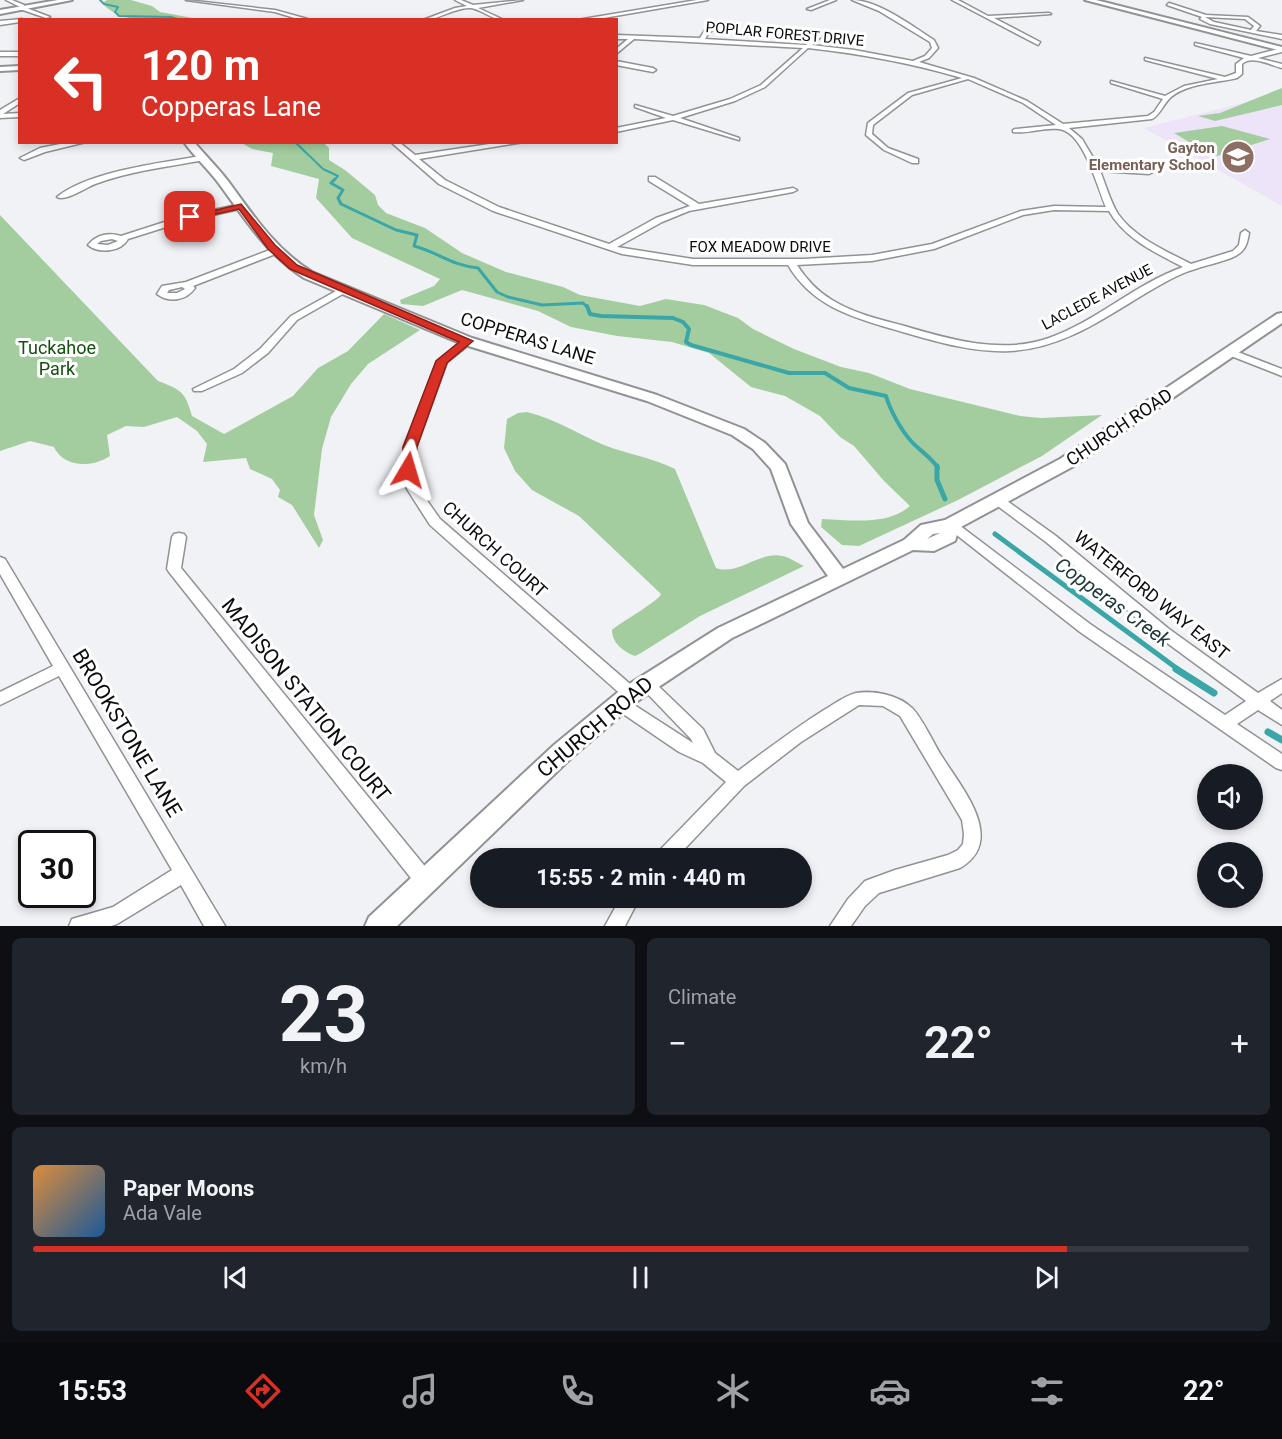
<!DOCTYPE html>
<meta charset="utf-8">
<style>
body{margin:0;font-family:Roboto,sans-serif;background:#20242c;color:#f1f3f6;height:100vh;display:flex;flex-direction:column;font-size:22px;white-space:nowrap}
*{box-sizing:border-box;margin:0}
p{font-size:20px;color:#9ea1a6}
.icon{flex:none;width:33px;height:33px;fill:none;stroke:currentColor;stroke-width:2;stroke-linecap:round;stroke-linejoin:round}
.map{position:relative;height:926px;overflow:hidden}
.details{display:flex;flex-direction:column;gap:12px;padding:12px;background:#0d0f14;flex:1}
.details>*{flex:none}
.guide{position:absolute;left:18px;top:18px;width:600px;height:126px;border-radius:0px;box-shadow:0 3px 9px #0003;background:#d93025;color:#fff;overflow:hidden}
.tools{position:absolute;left:1197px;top:764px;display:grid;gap:12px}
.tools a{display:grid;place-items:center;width:66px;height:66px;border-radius:50%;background:#171b24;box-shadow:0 3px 9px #0003;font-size:30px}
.speed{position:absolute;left:18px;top:830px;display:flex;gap:12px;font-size:30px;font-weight:700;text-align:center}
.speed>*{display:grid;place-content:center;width:78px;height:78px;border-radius:50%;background:#171b24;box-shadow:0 3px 9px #0003;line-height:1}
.speed .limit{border:3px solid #111;border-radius:9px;background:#fff;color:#111}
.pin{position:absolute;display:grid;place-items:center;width:51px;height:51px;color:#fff;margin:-26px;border-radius:12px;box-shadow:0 3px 9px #0006}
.me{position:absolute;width:66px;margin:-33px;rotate:7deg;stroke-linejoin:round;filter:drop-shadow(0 0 4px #0008)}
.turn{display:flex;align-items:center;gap:21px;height:126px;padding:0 24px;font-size:27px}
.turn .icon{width:78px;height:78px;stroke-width:2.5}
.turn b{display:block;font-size:42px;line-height:51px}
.big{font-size:45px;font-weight:700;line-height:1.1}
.details .widget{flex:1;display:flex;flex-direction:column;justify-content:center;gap:9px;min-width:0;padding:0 21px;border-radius:9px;background:#20242c}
.details .dial{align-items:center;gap:0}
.dial b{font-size:78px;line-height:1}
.song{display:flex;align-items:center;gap:18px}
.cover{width:72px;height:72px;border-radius:9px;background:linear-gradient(135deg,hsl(30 70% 55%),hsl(210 70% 35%))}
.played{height:6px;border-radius:3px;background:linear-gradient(90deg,#d93025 85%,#363941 85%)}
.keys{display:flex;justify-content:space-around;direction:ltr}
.heat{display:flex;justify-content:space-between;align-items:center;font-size:33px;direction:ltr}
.details .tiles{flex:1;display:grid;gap:12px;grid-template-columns:1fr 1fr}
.widget:last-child{grid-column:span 2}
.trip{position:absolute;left:470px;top:848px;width:342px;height:60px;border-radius:30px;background:#171b24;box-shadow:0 3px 9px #0003;font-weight:700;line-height:60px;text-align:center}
.tabs{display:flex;height:96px;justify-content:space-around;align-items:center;background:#090b0e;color:#9ea1a6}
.tabs .icon{width:42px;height:42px}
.tabs .active{color:#d93025}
.tabs b{font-size:27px;color:#f1f3f6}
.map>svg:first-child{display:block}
.education{fill:#ede4f9}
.green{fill:#a4cd9f}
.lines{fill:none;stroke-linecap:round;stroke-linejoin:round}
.stream-far4{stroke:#3ba6a8;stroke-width:2}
.stream-far3{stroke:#3ba6a8;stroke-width:3}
.stream-far2{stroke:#3ba6a8;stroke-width:4}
.stream-far1{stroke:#3ba6a8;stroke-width:5}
.stream{stroke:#3ba6a8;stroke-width:7}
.street-casing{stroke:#909295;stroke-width:3}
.secondary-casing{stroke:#909295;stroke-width:4}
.street{fill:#fff;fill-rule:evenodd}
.secondary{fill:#fff;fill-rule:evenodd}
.route{fill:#d93025;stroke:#8d1f18;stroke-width:1.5}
.labels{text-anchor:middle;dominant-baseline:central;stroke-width:6;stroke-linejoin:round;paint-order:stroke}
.far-street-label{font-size:15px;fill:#0b0c0d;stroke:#fff}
.far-education-label{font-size:15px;font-weight:bold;fill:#785e54;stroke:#fff;text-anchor:end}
.street-label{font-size:18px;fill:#0b0c0d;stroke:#fff}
.park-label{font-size:18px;fill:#10520b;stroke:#fff}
.water-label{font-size:20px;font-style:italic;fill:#1f3737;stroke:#fff}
.near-street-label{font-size:21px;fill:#0b0c0d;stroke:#fff}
</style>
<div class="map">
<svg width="1282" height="926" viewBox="0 0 1282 926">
<rect width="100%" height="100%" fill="#f1f2f6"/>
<polygon class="education" points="1282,93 1282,206 1144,128"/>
<g class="green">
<path d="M107 0H131L152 6 160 12 198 19C166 20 123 27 102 3Z"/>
<polygon points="1282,88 1282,105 1215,121 1198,116 1220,113"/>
<polygon points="1222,126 1270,139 1214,157 1174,133"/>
<path d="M242 143H324L329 148V160L345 170 375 195 378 205 386 213 425 228 462 253 506 272 563 287 580 295 640 306 666 299 704 305 738 318 753 329 794 349 841 367 869 373 910 389 1020 416 1041 418 1102 415 1042 456 958 500 859 546 842 545 821 527 822 519C851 520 887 526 910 506L884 481 854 446 840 437 820 416 785 396 751 387 709 353 672 342 617 336 571 327 538 311 462 290 423 306 401 304 400 300 434 286 440 279 352 238 316 198 319 179 271 166 273 153 252 149Z"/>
<path d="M0 215 158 381C181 390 185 391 192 416L224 434 293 396 318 368 348 351 384 314 420 330 368 364 351 384 331 417 322 449 314 515 323 540 319 548 292 505 278 497 280 490 272 479 250 469 246 458 203 462 207 444 197 431 177 417 144 427 126 426 107 435 110 456C92 468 64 468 54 447L30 441 0 451Z"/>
<path d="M527 412C555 419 578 434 604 445 627 454 654 458 675 469L716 568C738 576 759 551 782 556 789 557 797 563 804 566L700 616 641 653 635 656C624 652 612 643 612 630 621 622 659 601 661 594L579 516 532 490 515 471 504 448 507 419 518 413Z"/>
</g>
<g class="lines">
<g class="stream-far4">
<polyline points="100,0 104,4 118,7 115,12 119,16 171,17 181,20"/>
<polyline points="295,142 323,169 338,176 334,180"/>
</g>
<path class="stream-far3" d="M335 179 331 183 343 190 338 198 341 204 396 230 417 235 414 246C440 253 450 265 478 268L497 292 508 297 542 305 583 303 587 307"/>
<path class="stream-far2" d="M587 306 590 314 601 316 673 318 683 322 689 329 686 342 691 345 789 373H825L849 388 886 396C890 410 901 430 911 441 919 450 931 457 938 468"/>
<g class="stream-far1">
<polyline points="937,466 937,480 945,499"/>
<polyline points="995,534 1179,670"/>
</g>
<g class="stream">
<polyline points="1176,669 1214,693"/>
<polyline points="1268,732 1282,740"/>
</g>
<defs>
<g id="street">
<polygon points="6,0 12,0 24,5 24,7 50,17 46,18 20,9 20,7"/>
<polygon points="186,0 275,10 311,20 301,20 275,12"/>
<path d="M455 0H461L473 5 523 0 478 8 504 20C492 20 483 10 471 8 455 7 439 20 423 20L455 8 467 6Z"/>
<polygon points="697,0 708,0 592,20 577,20"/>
<polygon points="830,0 836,0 811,10 807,9"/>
<path d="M852 0C878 0 912 26 934 40L938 48 929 58 919 62 974 78 1027 101 1063 124 1148 116 1154 112 1163 99 1111 83V81L1165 96 1184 86 1218 79 1145 60V58L1225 77 1236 73V64L1244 58 1195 45V43L1251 56 1282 48V52L1258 58 1282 64V68C1270 65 1252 55 1242 64V74L1237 78C1217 83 1188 83 1171 97 1163 104 1161 114 1152 119L1069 128 1082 139 1098 166 1152 170 1153 172 1149 174 1100 171C1106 185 1110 201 1118 214 1135 238 1166 251 1191 264L1233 251 1239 245 1241 233 1245 230 1249 233C1247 246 1244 253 1231 258 1212 265 1192 268 1175 277 1121 304 1074 348 1010 351 969 353 928 339 889 328 848 316 811 304 788 265H693L622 254 493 211 439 184 391 142H399L415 155 503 142H524L419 159 445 180 499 207 609 244 656 218 690 206 649 181V177H655L699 204 793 188 797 190 793 192 689 211 662 222 617 247 693 259H804L872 255 932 244 1021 211 1054 206 1106 207C1097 187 1084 132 1059 129 1044 127 1028 134 1013 132V130L1015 129 1056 125 1023 103 968 79 912 95 873 125 872 134 888 148 918 159V163H912L884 150 866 135 868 123 908 93 962 78C911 63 862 54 808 48L765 87 735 101 680 118 739 138V140L673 120 616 132V128L666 118 635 107V105L673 116 730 99 761 85 803 48 634 39 616 54V49L628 39H616V35L700 38 705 30 714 26 716 29 709 32 705 39 806 45 819 34 822 36 812 45 854 50 913 61 925 56 932 48 930 42 879 11ZM1054 210 1109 211C1125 239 1156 253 1183 267 1135 284 1097 321 1049 338 1001 355 948 339 901 325 878 319 853 313 832 300 817 291 806 279 797 265L872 261 934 249 1023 215Z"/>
<polygon points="952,0 958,0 988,16 1049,13 1051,14 994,18 1040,42 1038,45"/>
<path d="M1169 3 1206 15 1248 17 1260 26 1256 31 1282 35V39L1210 24 1200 19 1202 17 1167 5ZM1205 17 1245 19 1254 26 1251 30 1214 22Z"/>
<polygon points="22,19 20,22 0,25 0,21"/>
<rect x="0" y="52" width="20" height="4"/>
<polygon points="616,61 653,68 656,70 653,72 616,65"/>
<polygon points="20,98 20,103 3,114 20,113 20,117 0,118 0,110"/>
<polygon points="70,142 86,142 45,152 24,160 20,158 40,148"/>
<path d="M201 156H204V160C167 167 130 171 95 184 85 188 65 202 57 197 89 171 161 163 201 156Z"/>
<path d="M241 204H244V208L182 222 128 239C121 252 99 254 88 245 96 235 108 232 121 236L177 218ZM112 239 118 241 108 245 97 244 101 241Z"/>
<path d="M275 248 278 249V253L193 286 195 288C186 301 169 303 157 294L162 286 186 282ZM182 287 185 289 177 293H167L169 290Z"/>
<polygon points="345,286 348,287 348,291 297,320 268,353 242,373 202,391 194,391 193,389 234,369 260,349 291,316"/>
<polygon points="467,338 471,339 471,343 447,362 416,447 414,470 419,489 440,519 637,690 639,694 637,698 631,700 625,698 430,525 407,489 402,470 404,447 437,361"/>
<polygon points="1230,349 1282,369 1282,376 1226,354 1225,352"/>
<polygon points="999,497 1003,498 1056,536 1169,629 1258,693 1282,679 1282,693 1270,701 1282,710 1282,725 1258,710 1237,724 1282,754 1282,770 1276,768 1080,632 944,525 945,522 955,522 1090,624 1225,715 1246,701 1159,637 1046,542 995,504 993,501"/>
<polygon points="179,533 184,534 186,537 181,568 432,875 434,881 432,887 425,890 418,887 169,572 167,569 172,537 174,534"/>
<polygon points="0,557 5,559 225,926 204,926 181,885 117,924 111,926 69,926 72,919 113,907 172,870 59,676 0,705 0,692 53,666 0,574"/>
<path d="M646 677 651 679 703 729 715 753 738 771C766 750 794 729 824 710 834 704 845 696 856 693 874 690 899 695 912 708 922 718 933 742 941 755 960 786 1008 840 960 868L879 893 865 906 851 926H830L848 899 865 881 895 870 948 855 958 850 963 844 964 834 962 820 900 716 883 706 859 705 801 742 744 786 676 858H655L658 852 726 782 703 763 679 752 613 707 611 703 613 699 619 697 625 699 693 743 691 739 641 687 638 683 641 679Z"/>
<polygon points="621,897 640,897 625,926 605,926"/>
</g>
<g id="secondary">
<polygon points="58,0 72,0 0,14 0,10"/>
<polygon points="1085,0 1096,0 1282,47 1282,51"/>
<polygon points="20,66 20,70 0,71 0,67"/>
<path d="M184 142H194C205 155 217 167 228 181 253 215 275 249 312 272L472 338 657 395 744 429 765 443 785 464 808 523 843 569 904 540 921 525 945 520 1060 459 1277 314 1282 313V323L1072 467 959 528 955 541 934 551 913 550 732 638 639 700 570 759 397 926H365L369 917 554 745 623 688 718 628 828 576 791 524 771 469 753 449 732 435 647 401 462 344 304 278C265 253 244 217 217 181 207 168 194 156 184 142ZM940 533 927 539 933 534Z"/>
</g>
</defs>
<use href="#street" class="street-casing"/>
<use href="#secondary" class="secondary-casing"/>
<use href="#street" class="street"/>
<use href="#secondary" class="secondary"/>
</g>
<polygon class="route" points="241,204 275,245 297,265 473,341 447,363 417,447 413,473 404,473 402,470 403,447 436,361 459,342 290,269 268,249 239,209 190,220 186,217"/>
<defs>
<symbol id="school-disc" viewBox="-11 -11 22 22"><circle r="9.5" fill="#8d6e63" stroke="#fff"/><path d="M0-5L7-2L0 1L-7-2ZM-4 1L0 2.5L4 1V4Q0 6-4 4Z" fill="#fff"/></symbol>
</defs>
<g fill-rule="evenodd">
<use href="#school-disc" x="1219" y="138" width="38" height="38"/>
</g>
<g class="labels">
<g class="far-street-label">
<text transform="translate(785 34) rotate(5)">POPLAR FOREST DRIVE</text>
<text x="760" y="247">FOX MEADOW DRIVE</text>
<text transform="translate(1097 297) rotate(-28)">LACLEDE AVENUE</text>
</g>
<g class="far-education-label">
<text x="1215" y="148">Gayton<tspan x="1215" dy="17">Elementary School</tspan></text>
</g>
<g class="street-label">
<text transform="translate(528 338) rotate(17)">COPPERAS LANE</text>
<text transform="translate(1119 427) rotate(-34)">CHURCH ROAD</text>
<text transform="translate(495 549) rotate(42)">CHURCH COURT</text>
<text transform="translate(1152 595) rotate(39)">WATERFORD WAY EAST</text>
</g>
<g class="park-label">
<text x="57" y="347">Tuckahoe<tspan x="57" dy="21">Park</tspan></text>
</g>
<g class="water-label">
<text transform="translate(1113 602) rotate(36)">Copperas Creek</text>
</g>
<g class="near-street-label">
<text transform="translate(306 700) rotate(51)">MADISON STATION COURT</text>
<text transform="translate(595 727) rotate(-40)">CHURCH ROAD</text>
<text transform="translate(127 733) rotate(59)">BROOKSTONE LANE</text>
</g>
</g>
</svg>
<div class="tools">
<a><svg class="icon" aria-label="sound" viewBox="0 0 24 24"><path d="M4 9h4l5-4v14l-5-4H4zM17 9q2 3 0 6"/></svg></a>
<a><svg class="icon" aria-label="search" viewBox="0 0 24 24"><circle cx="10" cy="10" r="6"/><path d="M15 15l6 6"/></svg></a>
</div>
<div class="speed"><div class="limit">30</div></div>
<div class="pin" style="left:190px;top:217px;background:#d93025"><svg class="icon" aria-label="arrive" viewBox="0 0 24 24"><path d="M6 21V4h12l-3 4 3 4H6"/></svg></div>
<svg class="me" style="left:408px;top:470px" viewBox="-20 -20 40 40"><path d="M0-17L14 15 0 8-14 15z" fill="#d93025" stroke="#fff" stroke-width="4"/></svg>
<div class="trip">15:55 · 2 min · 440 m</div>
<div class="guide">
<div class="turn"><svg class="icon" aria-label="left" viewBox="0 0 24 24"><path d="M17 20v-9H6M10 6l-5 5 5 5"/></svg><div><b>120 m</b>Copperas Lane</div></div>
</div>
</div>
<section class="details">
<div class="tiles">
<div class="widget dial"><b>23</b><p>km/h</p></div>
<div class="widget"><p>Climate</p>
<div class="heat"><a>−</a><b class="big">22°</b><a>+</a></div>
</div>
<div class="widget">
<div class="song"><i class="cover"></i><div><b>Paper Moons</b><p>Ada Vale</p></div></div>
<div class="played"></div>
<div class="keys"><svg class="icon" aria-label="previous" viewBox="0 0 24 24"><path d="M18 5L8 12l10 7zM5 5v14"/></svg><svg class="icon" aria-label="pause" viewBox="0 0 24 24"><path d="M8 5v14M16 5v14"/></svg><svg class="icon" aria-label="next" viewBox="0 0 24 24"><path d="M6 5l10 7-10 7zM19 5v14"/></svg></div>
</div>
</div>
</section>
<nav class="tabs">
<b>15:53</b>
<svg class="icon active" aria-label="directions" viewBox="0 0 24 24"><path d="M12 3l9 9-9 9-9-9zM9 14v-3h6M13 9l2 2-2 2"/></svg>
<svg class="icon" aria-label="music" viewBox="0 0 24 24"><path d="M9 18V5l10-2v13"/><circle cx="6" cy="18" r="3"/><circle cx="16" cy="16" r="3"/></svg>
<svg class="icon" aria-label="phone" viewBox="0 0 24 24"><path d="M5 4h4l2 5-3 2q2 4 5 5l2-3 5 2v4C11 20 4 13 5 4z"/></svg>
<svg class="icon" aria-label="climate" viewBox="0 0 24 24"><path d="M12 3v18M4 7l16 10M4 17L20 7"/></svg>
<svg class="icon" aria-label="car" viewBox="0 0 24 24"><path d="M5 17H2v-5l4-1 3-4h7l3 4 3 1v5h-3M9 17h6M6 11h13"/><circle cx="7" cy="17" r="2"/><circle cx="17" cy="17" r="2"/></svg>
<svg class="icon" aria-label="filters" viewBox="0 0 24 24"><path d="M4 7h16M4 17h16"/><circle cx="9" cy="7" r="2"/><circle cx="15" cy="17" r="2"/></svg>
<b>22°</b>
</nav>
